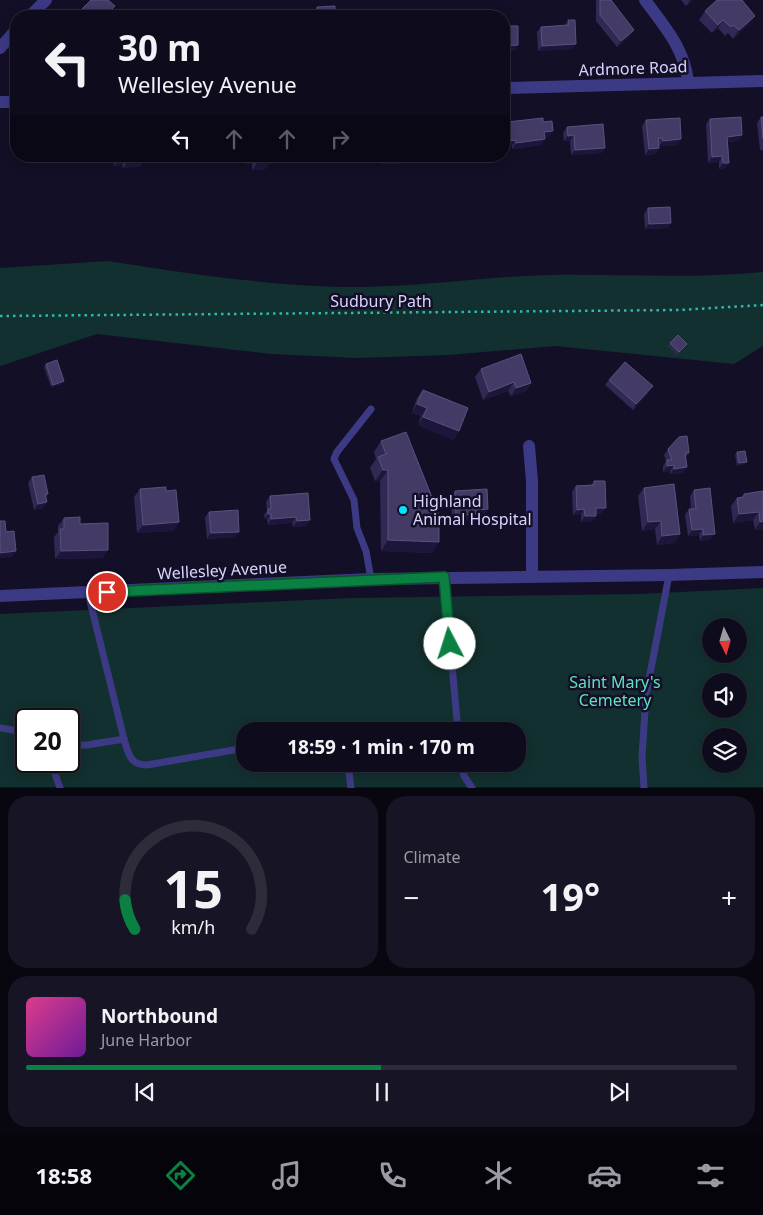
<!DOCTYPE html>
<meta charset="utf-8">
<style>
body{margin:0;font-family:"Noto Sans",sans-serif;background:#171425;color:#f1f3f6;height:100vh;display:flex;flex-direction:column;font-size:19px;white-space:nowrap}
*{box-sizing:border-box;margin:0}
p{font-size:16px;color:#9b9ba3}
.icon{flex:none;width:28px;height:28px;fill:none;stroke:currentColor;stroke-width:2;stroke-linecap:round;stroke-linejoin:round}
.map{position:relative;height:788px;overflow:hidden}
.drawer{display:flex;flex-direction:column;gap:8px;padding:8px;background:#08060f;flex:1}
.drawer>*{flex:none}
.guide{position:absolute;left:10px;top:10px;width:500px;height:152px;border-radius:20px;box-shadow:0 2px 12px #0003,0 0 0 1px #2e2b3b;background:#0e0b1c;color:#f1f3f6;overflow:hidden}
.needle{width:32px;rotate:175deg}
.controls{position:absolute;left:702px;top:618px;display:grid;gap:10px}
.controls a{display:grid;place-items:center;width:45px;height:45px;border-radius:50%;background:#0e0b1c;box-shadow:0 2px 12px #0003,0 0 0 1px #2e2b3b;font-size:25px}
.speed{position:absolute;left:15px;top:708px;display:flex;gap:10px;font-size:25px;font-weight:700;text-align:center}
.speed>*{display:grid;place-content:center;width:65px;height:65px;border-radius:50%;background:#0e0b1c;box-shadow:0 2px 12px #0003,0 0 0 1px #2e2b3b;line-height:1}
.speed .limit{border:2px solid #111;border-radius:8px;background:#fff;color:#111}
.pin{position:absolute;display:grid;place-items:center;width:42px;height:42px;color:#fff;margin:-21px;border:2px solid #fff;border-radius:50%;box-shadow:0 1px 5px #0007}
.me{position:absolute;width:55px;margin:-28px;rotate:355deg;stroke-linejoin:round;filter:drop-shadow(0 0 4px #0008)}
.turn{display:flex;align-items:center;gap:18px;height:105px;padding:0 25px;font-size:22px}
.turn .icon{width:65px;height:65px;stroke-width:2.5}
.turn b{display:block;font-size:35px;line-height:42px}
.lanes{display:flex;align-items:center;height:48px;padding:0 25px;background:#0003;justify-content:center;gap:25px;direction:ltr}
.lanes .off{opacity:.35}
.big{font-size:38px;font-weight:700;line-height:1.1}
.drawer .widget{flex:1;display:flex;flex-direction:column;justify-content:center;gap:8px;min-width:0;padding:0 18px;border-radius:20px;background:#171425}
.drawer .dial{align-items:center;gap:0}
.dial svg{height:130px;overflow:visible;fill:none;stroke:#2e2b3b;stroke-width:7;stroke-linecap:round;text-anchor:middle}
.dial text{fill:#f1f3f6;stroke:none}
.song{display:flex;align-items:center;gap:15px}
.cover{width:60px;height:60px;border-radius:8px;background:linear-gradient(135deg,hsl(330 70% 55%),hsl(280 70% 35%))}
.played{height:5px;border-radius:2px;background:linear-gradient(90deg,#0b8043 50%,#2e2b3b 50%)}
.keys{display:flex;justify-content:space-around;direction:ltr}
.heat{display:flex;justify-content:space-between;align-items:center;font-size:28px;direction:ltr}
.drawer .tiles{flex:1;display:grid;gap:8px;grid-template-columns:1fr 1fr}
.widget:last-child{grid-column:span 2}
.trip{position:absolute;left:236px;top:722px;width:290px;height:50px;border-radius:20px;background:#0e0b1c;box-shadow:0 2px 12px #0003,0 0 0 1px #2e2b3b;font-weight:700;line-height:50px;text-align:center}
.menu{display:flex;height:80px;justify-content:space-around;align-items:center;background:#06040b;color:#9b9ba3}
.menu .icon{width:35px;height:35px}
.menu .active{color:#0b8043}
.menu b{font-size:22px;color:#f1f3f6}
.map>svg:first-child{display:block}
.green{fill:#12302f;fill-rule:evenodd}
.lines{fill:none;stroke-linecap:round;stroke-linejoin:round}
.path{stroke:#2fb8b0;stroke-width:2.5;stroke-dasharray:2.5 4;stroke-linecap:butt}
.service{stroke:#3d3a85;stroke-width:7}
.minor{stroke:#3d3a85;stroke-width:12}
.tertiary{stroke:#3d3a85;stroke-width:12}
.wall{fill:#312854}
.shaded-wall{fill:#1d163a}
.building{fill:#433a66;stroke:#5a527e}
.route-casing{stroke:#07532c;stroke-width:12}
.route{stroke:#0b8043;stroke-width:9}
.poi-dot{fill:#00e5ff;stroke:#130f26;stroke-width:2}
.labels{text-anchor:middle;dominant-baseline:central;stroke-width:5;stroke-linejoin:round;paint-order:stroke}
.street-label{font-size:16px;fill:#d9d4ff;stroke:#130f26}
.poi-label{font-size:16px;fill:#d9d4ff;stroke:#130f26;text-anchor:start}
.park-label{font-size:16px;fill:#5fe0c0;stroke:#130f26}
</style>
<div class="map">
<svg width="763" height="788" viewBox="0 0 763 788">
<rect width="100%" height="100%" fill="#130f26"/>
<g class="green">
<path d="M108 261C191 274 275 287 359 287 424 287 487 276 552 275 622 274 693 279 763 272V346L734 364 555 346 448 355 357 358 272 354 97 334 0 366V268Z"/>
<path d="M763 588V787H0V614L351 598 639 594ZM711 626H739V654H711ZM711 681H739V709H711ZM26 719H69V761H26ZM245 731H518V764H245ZM711 736H739V764H711Z"/>
</g>
<g class="lines">
<polyline class="path" points="0,316 679,310 763,305"/>
<g class="service">
<polyline points="371,409 337,452 334,459 354,500 357,528 366,551 371,579"/>
<polyline points="444,577 458,731"/>
<path d="M88 593 124 739C128 753 130 765 147 765L245 748"/>
<polyline points="0,728 26,732"/>
<polyline points="69,745 87,745 124,739"/>
<polyline points="57,761 55,774 60,788"/>
<polyline points="348,764 351,788"/>
<polyline points="461,764 464,776 472,788"/>
<polyline points="644,788 642,757 646,695 669,575"/>
</g>
<g class="minor">
<path d="M645 0C664 26 685 49 688 82"/>
<polyline points="30,16 46,0"/>
<polyline points="0,48 16,30"/>
<polyline points="504,88 763,81"/>
<polyline points="0,102 16,102"/>
<polyline points="529,446 532,481 532,575"/>
</g>
<polyline class="tertiary" points="0,596 371,579 669,575 763,572"/>
</g>
<g class="wall">
<polygon points="596,0 611,0 630,36 617,47 596,21"/>
<polygon points="681,0 693,0 686,6"/>
<polygon points="115,6 112,9 110,16 77,16 81,10"/>
<polygon points="317,7 335,16 311,16"/>
<polygon points="705,11 749,24 733,39 728,33 725,36 718,28 712,33 699,20"/>
<polygon points="568,20 572,49 538,51 537,32 541,27 565,25"/>
<polygon points="761,117 763,117 763,150 760,150 757,123"/>
<polygon points="710,119 742,135 738,141 728,142 729,163 725,168 719,169 719,162 708,163 706,124"/>
<polygon points="646,120 681,139 677,145 659,146 659,148 655,154 645,155 642,126"/>
<polygon points="507,122 543,122 549,137 545,137 541,145 512,149 512,145 505,146 504,126"/>
<polygon points="567,127 605,148 601,153 571,155 570,141 564,141 563,133"/>
<polygon points="38,156 67,156 39,161"/>
<polygon points="112,156 154,156 151,161 143,162 141,166 123,168 122,165 114,166"/>
<polygon points="196,156 218,156 214,162 196,163"/>
<polygon points="245,156 280,156 275,163 269,164 265,169 252,170 252,164 245,164"/>
<polygon points="382,156 433,156 428,162 382,164"/>
<polygon points="648,208 671,223 667,228 645,229 644,214"/>
<polygon points="670,343 687,344 677,355 668,346"/>
<polygon points="46,364 64,381 62,384 51,387 44,367"/>
<polygon points="481,369 531,383 526,391 511,396 508,391 483,400 475,377"/>
<polygon points="609,380 649,392 633,410 605,385"/>
<polygon points="423,390 459,431 453,440 418,425 421,416 412,413 417,398"/>
<polygon points="381,441 432,553 381,551 380,481 375,481 370,468 376,459 374,452"/>
<polygon points="668,449 689,453 686,457 687,467 683,473 670,474 670,471 663,472 663,466 666,461 664,455"/>
<polygon points="737,452 745,464 737,466 735,455"/>
<polygon points="32,477 48,494 46,497 43,508 34,510 28,483"/>
<polygon points="594,481 602,513 596,514 596,516 593,521 581,522 581,515 573,515 572,492 576,486 591,485"/>
<polygon points="644,488 680,534 674,543 657,545 655,529 642,531 638,496"/>
<polygon points="140,489 166,491 179,522 173,531 137,533 134,497"/>
<polygon points="694,490 711,539 700,541 699,535 688,536 685,515 689,509 691,509 690,496"/>
<polygon points="455,491 488,509 484,515 475,515 472,520 452,521 451,497"/>
<polygon points="763,491 763,529 755,530 753,520 733,523 731,506 737,498 741,497 744,494"/>
<polygon points="270,496 306,526 293,527 292,523 268,525 267,519 265,519 264,515 267,511 266,502"/>
<polygon points="209,512 235,537 207,539 205,517"/>
<polygon points="64,518 80,524 108,550 102,558 55,559 54,537 58,532 58,526"/>
</g>
<g class="shaded-wall">
<polygon points="690,0 693,0 686,6"/>
<polygon points="755,16 749,24 733,39 739,30"/>
<polygon points="723,20 718,28 712,33 718,25"/>
<polygon points="634,30 630,36 617,47 621,41"/>
<polygon points="576,44 572,49 538,51 542,46"/>
<polygon points="518,45 514,51 504,51 504,46"/>
<polygon points="553,131 549,137 540,138 544,132"/>
<polygon points="574,135 570,141 564,141 568,136"/>
<polygon points="742,135 738,141 723,142 727,137"/>
<polygon points="545,139 541,145 512,149 516,143"/>
<polygon points="681,139 677,145 659,146 663,141"/>
<polygon points="516,140 512,145 505,146 509,141"/>
<polygon points="605,148 601,153 571,155 575,150"/>
<polygon points="659,148 655,154 645,155 649,149"/>
<polygon points="43,156 67,156 39,161"/>
<polygon points="145,156 154,156 151,161 143,162 141,166 123,168 129,160"/>
<polygon points="218,156 214,162 196,163 200,157"/>
<polygon points="251,156 257,156 252,164 245,164"/>
<polygon points="270,156 280,156 275,163 269,164 265,169 252,170 258,162"/>
<polygon points="320,156 364,156 363,157 318,158"/>
<polygon points="387,156 433,156 428,162 382,164"/>
<polygon points="722,156 719,162 708,163 712,157"/>
<polygon points="128,157 122,165 114,166 119,158"/>
<polygon points="723,163 729,163 725,168 719,169"/>
<polygon points="671,223 667,228 645,229 649,224"/>
<polygon points="64,381 62,384 51,387 53,385"/>
<polygon points="514,382 508,391 483,400 489,392"/>
<polygon points="531,383 526,391 511,396 516,388"/>
<polygon points="653,386 649,392 633,410 636,404"/>
<polygon points="417,404 427,408 421,416 412,413"/>
<polygon points="423,417 459,431 453,440 418,425"/>
<polygon points="747,462 745,464 737,466 739,463"/>
<polygon points="674,465 670,471 663,472 667,466"/>
<polygon points="687,467 683,473 670,474 674,469"/>
<polygon points="383,470 388,470 380,481 375,481"/>
<polygon points="47,502 43,508 34,510 38,504"/>
<polygon points="596,508 606,508 602,513 592,514"/>
<polygon points="488,509 484,515 475,515 472,520 452,521 456,516 476,510"/>
<polygon points="584,509 581,515 573,515 577,510"/>
<polygon points="759,512 753,520 733,523 739,514"/>
<polygon points="268,514 271,514 267,519 265,519"/>
<polygon points="585,516 596,516 593,521 581,522"/>
<polygon points="296,517 292,523 268,525 271,519"/>
<polygon points="310,520 306,526 293,527 297,521"/>
<polygon points="661,521 655,529 642,531 648,522"/>
<polygon points="763,521 763,529 755,530 760,522"/>
<polygon points="179,522 173,531 137,533 143,525"/>
<polygon points="703,529 699,535 688,536 692,530"/>
<polygon points="239,532 235,537 207,539 211,533"/>
<polygon points="680,534 674,543 657,545 662,536"/>
<polygon points="715,534 711,539 700,541 703,535"/>
<polygon points="388,540 439,542 432,553 381,551"/>
<polygon points="108,550 102,558 55,559 61,551"/>
<polygon points="16,551 12,557 0,558 0,553"/>
</g>
<g class="building">
<polygon points="91,0 108,0 115,6 112,9 114,11 107,16 79,16 83,12 81,10"/>
<polygon points="600,0 611,0 634,30 621,41 600,15"/>
<polygon points="717,0 742,0 755,16 739,30 733,25 731,27 723,20 718,25 705,11"/>
<polygon points="335,6 335,16 317,16 317,7"/>
<polygon points="232,10 232,16 197,16 197,14"/>
<polygon points="568,20 575,20 576,44 542,46 541,27 569,25"/>
<polygon points="504,26 518,26 518,45 504,46"/>
<polygon points="741,117 742,135 727,137 729,163 723,163 722,156 712,157 710,119"/>
<polygon points="761,117 763,117 763,138"/>
<polygon points="543,118 543,122 552,121 553,131 544,132 545,139 516,143 516,140 509,141 507,122"/>
<polygon points="680,118 681,139 663,141 662,138 658,138 659,148 649,149 646,120"/>
<polygon points="603,124 605,148 575,150 574,135 568,136 567,127"/>
<polygon points="119,156 146,156 146,157 129,160 128,157 119,158"/>
<polygon points="258,156 270,156 271,161 258,162"/>
<polygon points="670,207 671,223 649,224 648,208"/>
<polygon points="678,335 687,344 679,352 670,343"/>
<polygon points="521,354 531,383 516,388 514,382 489,392 481,369"/>
<polygon points="57,360 64,381 53,385 46,364"/>
<polygon points="625,362 653,386 636,404 609,380"/>
<polygon points="423,390 468,408 459,431 423,417 427,408 417,404"/>
<polygon points="406,432 439,515 439,542 388,540 388,470 383,470 378,457 386,454 381,441"/>
<polygon points="687,436 689,453 685,453 687,467 674,469 674,465 667,466 667,460 672,460 668,449 679,437"/>
<polygon points="745,451 747,462 739,463 737,452"/>
<polygon points="44,475 48,494 45,494 47,502 38,504 32,477"/>
<polygon points="594,481 605,481 606,508 596,508 596,516 585,516 584,509 577,510 576,486 594,485"/>
<polygon points="674,484 680,534 662,536 661,521 648,522 644,488"/>
<polygon points="166,487 166,491 176,490 179,522 143,525 140,489"/>
<polygon points="710,488 715,534 703,535 703,529 692,530 689,509 696,509 694,490"/>
<polygon points="487,489 488,509 476,510 476,514 456,516 455,491"/>
<polygon points="763,491 763,521 760,522 759,512 739,514 737,498 744,497 744,494"/>
<polygon points="308,493 310,520 297,521 296,517 271,519 271,514 268,514 268,509 271,509 270,496"/>
<polygon points="238,510 239,532 211,533 209,512"/>
<polygon points="80,517 80,524 108,523 108,550 61,551 60,529 64,529 64,518"/>
<polygon points="0,521 5,521 6,532 14,531 16,551 0,553"/>
</g>
<g class="lines">
<defs>
<polyline id="route" points="107,592 444,577 450,644"/>
</defs>
<use href="#route" class="route-casing"/>
<use href="#route" class="route"/>
</g>
<circle class="poi-dot" cx="403" cy="510" r="5"/>
<g class="labels">
<g class="street-label">
<text transform="translate(633 68) rotate(-2)">Ardmore Road</text>
<text x="381" y="301">Sudbury Path</text>
<text transform="translate(222 570) rotate(-3)">Wellesley Avenue</text>
</g>
<g class="poi-label">
<text x="413" y="501">Highland<tspan x="413" dy="18">Animal Hospital</tspan></text>
</g>
<g class="park-label">
<text x="615" y="682">Saint Mary's<tspan x="615" dy="18">Cemetery</tspan></text>
</g>
</g>
</svg>
<div class="controls">
<a><svg class="needle" viewBox="-14 -14 28 28"><path d="M0-13l5 13h-10z" fill="#e53935"/><path d="M0 13l5-13h-10z" fill="#9b9ba3"/></svg></a>
<a><svg class="icon" aria-label="sound" viewBox="0 0 24 24"><path d="M4 9h4l5-4v14l-5-4H4zM17 9q2 3 0 6"/></svg></a>
<a><svg class="icon" aria-label="layers" viewBox="0 0 24 24"><path d="M12 4l9 5-9 5-9-5zM3 14l9 5 9-5"/></svg></a>
</div>
<div class="speed"><div class="limit">20</div></div>
<div class="pin" style="left:107px;top:592px;background:#d93025"><svg class="icon" aria-label="arrive" viewBox="0 0 24 24"><path d="M6 21V4h12l-3 4 3 4H6"/></svg></div>
<svg class="me" style="left:450px;top:644px" viewBox="-20 -20 40 40"><circle r="19" fill="#fff"/><path d="M0-13L10 11 0 6-10 11z" fill="#0b8043"/></svg>
<div class="trip">18:59 · 1 min · 170 m</div>
<div class="guide">
<div class="turn"><svg class="icon" aria-label="left" viewBox="0 0 24 24"><path d="M17 20v-9H6M10 6l-5 5 5 5"/></svg><div><b>30 m</b>Wellesley Avenue</div></div>
<div class="lanes"><svg class="icon" aria-label="left" viewBox="0 0 24 24"><path d="M17 20v-9H6M10 6l-5 5 5 5"/></svg><svg class="icon off" aria-label="ahead" viewBox="0 0 24 24"><path d="M12 20V5M6 11l6-6 6 6"/></svg><svg class="icon off" aria-label="ahead" viewBox="0 0 24 24"><path d="M12 20V5M6 11l6-6 6 6"/></svg><svg class="icon off" aria-label="right" viewBox="0 0 24 24"><path d="M7 20v-9h11M14 6l5 5-5 5"/></svg></div>
</div>
</div>
<section class="drawer">
<div class="tiles">
<div class="widget dial"><svg viewBox="0 0 100 80">
<path d="M14 69A42 42 0 1 1 86 69"/>
<path d="M14 69A42 42 0 0 1 8 51" stroke="#0b8043"/>
<text x="50" y="56" font-size="32" font-weight="700">15</text>
<text x="50" y="72" font-size="11">km/h</text>
</svg></div>
<div class="widget"><p>Climate</p>
<div class="heat"><a>−</a><b class="big">19°</b><a>+</a></div>
</div>
<div class="widget">
<div class="song"><i class="cover"></i><div><b>Northbound</b><p>June Harbor</p></div></div>
<div class="played"></div>
<div class="keys"><svg class="icon" aria-label="previous" viewBox="0 0 24 24"><path d="M18 5L8 12l10 7zM5 5v14"/></svg><svg class="icon" aria-label="pause" viewBox="0 0 24 24"><path d="M8 5v14M16 5v14"/></svg><svg class="icon" aria-label="next" viewBox="0 0 24 24"><path d="M6 5l10 7-10 7zM19 5v14"/></svg></div>
</div>
</div>
</section>
<nav class="menu">
<b>18:58</b>
<svg class="icon active" aria-label="directions" viewBox="0 0 24 24"><path d="M12 3l9 9-9 9-9-9zM9 14v-3h6M13 9l2 2-2 2"/></svg>
<svg class="icon" aria-label="music" viewBox="0 0 24 24"><path d="M9 18V5l10-2v13"/><circle cx="6" cy="18" r="3"/><circle cx="16" cy="16" r="3"/></svg>
<svg class="icon" aria-label="phone" viewBox="0 0 24 24"><path d="M5 4h4l2 5-3 2q2 4 5 5l2-3 5 2v4C11 20 4 13 5 4z"/></svg>
<svg class="icon" aria-label="climate" viewBox="0 0 24 24"><path d="M12 3v18M4 7l16 10M4 17L20 7"/></svg>
<svg class="icon" aria-label="car" viewBox="0 0 24 24"><path d="M5 17H2v-5l4-1 3-4h7l3 4 3 1v5h-3M9 17h6M6 11h13"/><circle cx="7" cy="17" r="2"/><circle cx="17" cy="17" r="2"/></svg>
<svg class="icon" aria-label="filters" viewBox="0 0 24 24"><path d="M4 7h16M4 17h16"/><circle cx="9" cy="7" r="2"/><circle cx="15" cy="17" r="2"/></svg>
</nav>
